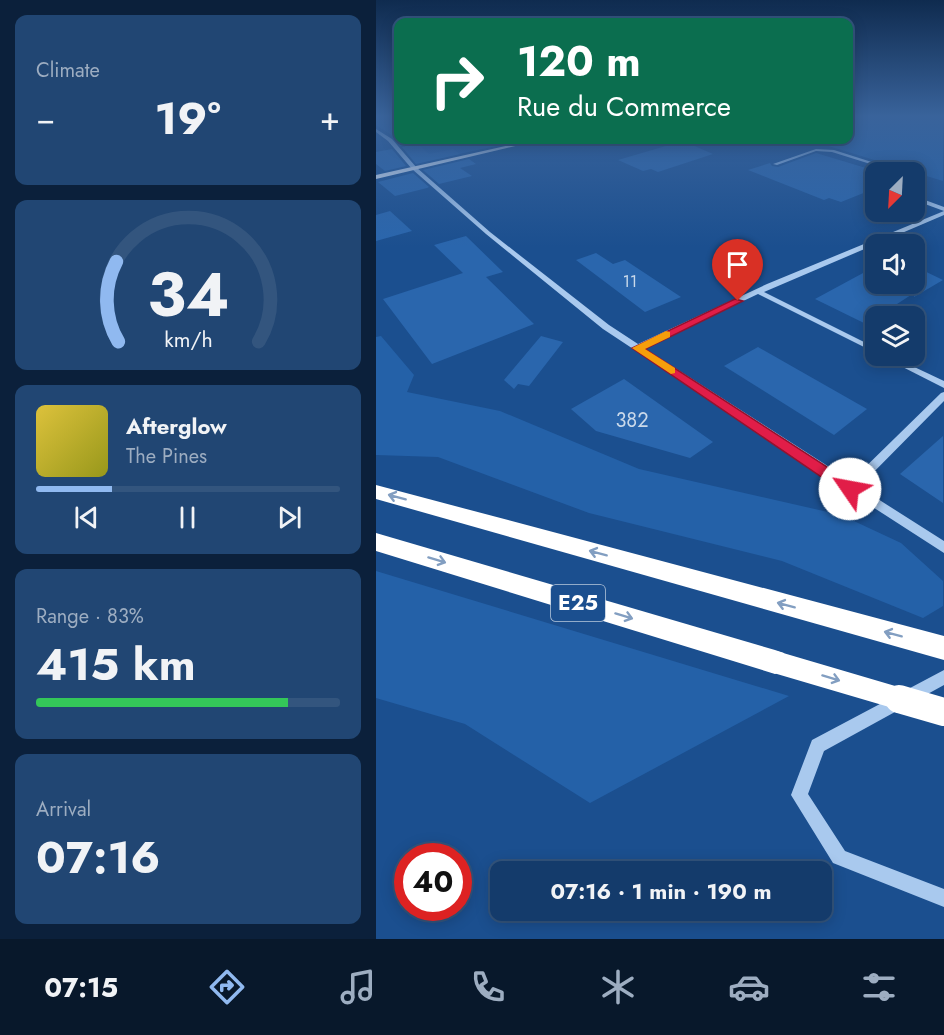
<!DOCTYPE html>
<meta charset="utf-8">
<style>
body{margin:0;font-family:Jost,sans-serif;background:#214673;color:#f1f3f6;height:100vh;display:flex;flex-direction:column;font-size:22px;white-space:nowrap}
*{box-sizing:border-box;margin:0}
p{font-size:20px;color:#9dadc1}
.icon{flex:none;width:33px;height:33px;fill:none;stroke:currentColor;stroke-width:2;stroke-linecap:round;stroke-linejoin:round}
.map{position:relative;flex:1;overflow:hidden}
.side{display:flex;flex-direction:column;gap:15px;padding:15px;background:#0b203b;width:376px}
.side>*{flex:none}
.top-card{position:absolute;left:18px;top:18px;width:459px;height:126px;border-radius:12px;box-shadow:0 3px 15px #0003,0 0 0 2px #33557e;background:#0b6e4f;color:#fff;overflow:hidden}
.needle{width:39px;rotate:204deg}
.buttons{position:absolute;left:489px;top:162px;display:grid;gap:12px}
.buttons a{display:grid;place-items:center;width:60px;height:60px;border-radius:12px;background:#143b6b;box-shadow:0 3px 15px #0003,0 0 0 2px #33557e;font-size:30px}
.speed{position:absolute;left:18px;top:843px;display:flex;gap:12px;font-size:30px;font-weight:700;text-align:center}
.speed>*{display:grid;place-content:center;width:78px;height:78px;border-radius:50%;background:#143b6b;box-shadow:0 3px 15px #0003,0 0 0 2px #33557e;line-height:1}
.speed .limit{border:9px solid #d22;background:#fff;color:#111}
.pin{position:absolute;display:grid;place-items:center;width:51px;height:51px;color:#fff;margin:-62px -26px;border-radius:50% 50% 50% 0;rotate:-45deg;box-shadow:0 0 6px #0007}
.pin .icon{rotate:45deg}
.me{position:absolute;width:66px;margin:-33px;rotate:303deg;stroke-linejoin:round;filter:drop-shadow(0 0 4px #0008)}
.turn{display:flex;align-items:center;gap:21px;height:126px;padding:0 24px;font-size:27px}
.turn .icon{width:78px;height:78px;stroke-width:2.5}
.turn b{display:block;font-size:42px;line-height:51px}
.big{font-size:45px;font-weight:700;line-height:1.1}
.side .tile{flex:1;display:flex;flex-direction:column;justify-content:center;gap:9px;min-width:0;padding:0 21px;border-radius:12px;background:#214673}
.side .dial{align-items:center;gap:0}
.dial svg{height:156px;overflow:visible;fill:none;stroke:#33557e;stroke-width:7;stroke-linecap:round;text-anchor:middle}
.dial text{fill:#f1f3f6;stroke:none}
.song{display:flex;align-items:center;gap:18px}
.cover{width:72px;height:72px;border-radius:9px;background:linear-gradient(135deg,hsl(50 70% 55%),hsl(60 70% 35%))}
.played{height:6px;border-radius:3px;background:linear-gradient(90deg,#90b9f0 25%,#33557e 25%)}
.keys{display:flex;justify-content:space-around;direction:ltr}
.heat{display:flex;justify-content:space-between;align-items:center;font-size:33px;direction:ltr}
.charge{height:9px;border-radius:4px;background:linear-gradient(90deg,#34c759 83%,#33557e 0)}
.trip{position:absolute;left:114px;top:861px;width:342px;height:60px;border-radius:12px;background:#143b6b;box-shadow:0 3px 15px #0003,0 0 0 2px #33557e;font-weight:700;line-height:60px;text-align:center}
.menu{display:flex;height:96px;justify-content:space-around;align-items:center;background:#08182b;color:#9dadc1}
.menu .icon{width:42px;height:42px}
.menu .selected{color:#90b9f0}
.menu b{font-size:27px;color:#f1f3f6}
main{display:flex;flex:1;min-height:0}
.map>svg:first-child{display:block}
.green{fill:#2461a8}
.building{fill:#2a66ad}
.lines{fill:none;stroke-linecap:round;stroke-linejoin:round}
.minor{fill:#a9c9ee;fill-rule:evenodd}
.major{fill:#f0f6ff;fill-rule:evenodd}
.highway{fill:#fff;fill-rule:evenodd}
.highway-bridge-far1{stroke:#fff;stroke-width:22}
.highway-bridge{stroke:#fff;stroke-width:28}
.oneway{stroke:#829ec1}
.route{fill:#e11d48;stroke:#92132f;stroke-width:1.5}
.slow{fill:#f59e0b}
.labels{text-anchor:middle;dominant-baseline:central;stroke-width:6;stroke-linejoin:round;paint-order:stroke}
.far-number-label{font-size:16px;fill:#cad9ea}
.number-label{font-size:20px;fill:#cad9ea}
.shield{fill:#1b4f8f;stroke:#bbcadd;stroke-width:1.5}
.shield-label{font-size:21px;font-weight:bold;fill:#fff}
</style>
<main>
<section class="side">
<div class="tile"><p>Climate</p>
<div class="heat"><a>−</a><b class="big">19°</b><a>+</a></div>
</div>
<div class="tile dial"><svg viewBox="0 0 100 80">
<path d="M14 69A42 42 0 1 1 86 69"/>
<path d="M14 69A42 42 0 0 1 13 28" stroke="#90b9f0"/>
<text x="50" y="56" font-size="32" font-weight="700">34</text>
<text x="50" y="72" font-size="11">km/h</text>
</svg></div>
<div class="tile">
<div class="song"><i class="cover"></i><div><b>Afterglow</b><p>The Pines</p></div></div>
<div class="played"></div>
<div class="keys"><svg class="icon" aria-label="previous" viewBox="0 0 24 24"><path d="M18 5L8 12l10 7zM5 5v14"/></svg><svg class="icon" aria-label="pause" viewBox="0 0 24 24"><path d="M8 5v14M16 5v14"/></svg><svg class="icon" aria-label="next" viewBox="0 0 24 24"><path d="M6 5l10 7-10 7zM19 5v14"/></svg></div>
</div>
<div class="tile"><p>Range · 83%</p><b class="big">415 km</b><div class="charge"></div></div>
<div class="tile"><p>Arrival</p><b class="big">07:16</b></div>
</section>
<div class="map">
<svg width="568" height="939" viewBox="0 0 568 939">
<rect width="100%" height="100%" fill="#1b4f8f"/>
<g class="green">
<polygon points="22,115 22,140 148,140 46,162 20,138 0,125 0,116"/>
<polygon points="473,115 567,115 567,181 446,144 439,140 472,140"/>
<polygon points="5,336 38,375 31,392 124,411 263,469 465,515 525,543 567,581 567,606 547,618 406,561 213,513 62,457 0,455 0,337"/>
<polygon points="0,571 413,696 214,803 89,724 0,698"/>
</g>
<g class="building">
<polygon points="307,141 337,154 282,172 275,169 267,171 242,160"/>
<polygon points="42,144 53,154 77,149 84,154 40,164 26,147"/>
<polygon points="16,149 30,166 9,171 0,164 0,152"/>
<polygon points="440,153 500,171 500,188 465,202 453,198 448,200 372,170 394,163 396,166 402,167"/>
<polygon points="93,159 100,164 84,168 96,176 63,184 47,170"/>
<polygon points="37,173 53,187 51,188 19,196 2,182"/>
<polygon points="14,211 36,231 0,241 0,215"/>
<polygon points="90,236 127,272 110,277 158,324 56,364 7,299 87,273 58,245"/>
<polygon points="220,253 237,264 249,260 305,297 269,312 200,260"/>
<polygon points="500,266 500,284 538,284 538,266 567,280 538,297 538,293 490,324 439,299"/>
<polygon points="165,336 187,342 153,386 142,384 138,389 128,380"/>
<polygon points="382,347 491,409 458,435 348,366"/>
<polygon points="248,379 337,442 314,458 220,431 195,409"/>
<polygon points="567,436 567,503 524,474"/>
</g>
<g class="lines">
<g class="minor">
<polygon points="0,129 16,139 40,167 114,232 233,325 262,344 391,284 568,211 568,215 388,292 500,348 500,353 382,294 268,348 475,481 565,393 568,392 568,401 483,487 568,541 568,553 475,493 470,492 469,489 227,329 110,234 36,169 12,141 0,132"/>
<polygon points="440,149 458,150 527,172 520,172 456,152 440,151 401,165 397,164"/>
<polygon points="538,196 568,207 568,211 538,200"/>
<polygon points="505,356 515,356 568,381 568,388"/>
<polygon points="568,670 568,685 448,751 432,794 469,851 568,889 568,907 457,863 415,795 436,740"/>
</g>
<polygon class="major" points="156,140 165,140 0,179 0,175"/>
<g class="highway">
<polygon points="0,485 568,636 568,660 0,499"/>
<polygon points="0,533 399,650 408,653 411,662 408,671 399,674 0,551"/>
</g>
<polyline class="highway-bridge-far1" points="399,662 528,700"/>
<polyline class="highway-bridge" points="523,699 568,712"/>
</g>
<defs><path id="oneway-shaft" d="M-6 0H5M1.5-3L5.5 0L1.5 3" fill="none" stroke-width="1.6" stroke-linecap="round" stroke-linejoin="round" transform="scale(1.5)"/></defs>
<g class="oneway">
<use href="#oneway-shaft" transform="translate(21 497) rotate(-165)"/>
<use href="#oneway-shaft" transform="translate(222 553) rotate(-165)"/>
<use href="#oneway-shaft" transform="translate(61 560) rotate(17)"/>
<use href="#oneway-shaft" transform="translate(410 605) rotate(-165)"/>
<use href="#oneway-shaft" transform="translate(248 616) rotate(17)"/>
<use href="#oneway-shaft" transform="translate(517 634) rotate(-165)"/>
<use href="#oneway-shaft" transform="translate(455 678) rotate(17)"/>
</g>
<linearGradient id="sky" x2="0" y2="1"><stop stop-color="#0f2b4f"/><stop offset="0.47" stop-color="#39639b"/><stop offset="1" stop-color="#39639b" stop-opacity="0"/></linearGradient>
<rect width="568" height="247" fill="url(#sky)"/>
<polygon class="route" points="359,299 367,301 269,349 479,485 481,489 479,493 469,493 256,348"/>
<polygon class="slow" points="290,331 294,332 294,337 269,349 299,368 299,373 295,374 256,348"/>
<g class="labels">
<g class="far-number-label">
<text x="254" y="281">11</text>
</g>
<g class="number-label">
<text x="256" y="420">382</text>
</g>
<rect class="shield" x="175" y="585" width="54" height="36" rx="4.5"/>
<g class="shield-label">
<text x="202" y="603">E25</text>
</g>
</g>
</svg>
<div class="buttons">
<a><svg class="needle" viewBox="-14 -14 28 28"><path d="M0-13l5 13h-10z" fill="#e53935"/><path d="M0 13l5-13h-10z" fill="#9dadc1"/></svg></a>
<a><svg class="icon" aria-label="sound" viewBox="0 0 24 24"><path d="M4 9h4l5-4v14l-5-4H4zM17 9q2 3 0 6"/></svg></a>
<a><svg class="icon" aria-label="layers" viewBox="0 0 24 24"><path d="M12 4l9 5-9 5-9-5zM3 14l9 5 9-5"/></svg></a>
</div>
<div class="speed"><div class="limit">40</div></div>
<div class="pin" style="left:362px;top:301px;background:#d93025"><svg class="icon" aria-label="arrive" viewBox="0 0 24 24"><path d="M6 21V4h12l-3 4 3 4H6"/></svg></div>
<svg class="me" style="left:474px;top:489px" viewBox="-20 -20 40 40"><circle r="19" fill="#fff"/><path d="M0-13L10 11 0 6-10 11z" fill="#e11d48"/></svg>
<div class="trip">07:16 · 1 min · 190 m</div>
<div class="top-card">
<div class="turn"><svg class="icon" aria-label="right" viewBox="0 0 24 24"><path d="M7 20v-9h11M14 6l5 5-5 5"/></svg><div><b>120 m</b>Rue du Commerce</div></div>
</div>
</div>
</main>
<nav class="menu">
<b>07:15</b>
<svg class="icon selected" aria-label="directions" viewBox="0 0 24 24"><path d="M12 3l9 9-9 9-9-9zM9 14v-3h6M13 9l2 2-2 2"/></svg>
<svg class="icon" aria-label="music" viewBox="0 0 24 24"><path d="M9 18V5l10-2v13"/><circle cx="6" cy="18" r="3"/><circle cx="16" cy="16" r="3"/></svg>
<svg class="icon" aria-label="phone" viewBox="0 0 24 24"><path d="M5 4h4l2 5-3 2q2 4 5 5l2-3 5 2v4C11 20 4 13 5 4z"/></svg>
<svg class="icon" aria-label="climate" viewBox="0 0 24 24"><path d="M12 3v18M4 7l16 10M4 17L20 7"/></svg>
<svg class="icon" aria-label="car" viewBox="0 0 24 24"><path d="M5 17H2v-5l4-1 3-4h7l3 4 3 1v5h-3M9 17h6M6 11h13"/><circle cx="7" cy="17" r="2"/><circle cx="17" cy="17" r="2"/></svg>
<svg class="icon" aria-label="filters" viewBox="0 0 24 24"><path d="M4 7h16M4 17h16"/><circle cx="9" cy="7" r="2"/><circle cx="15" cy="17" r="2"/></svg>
</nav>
